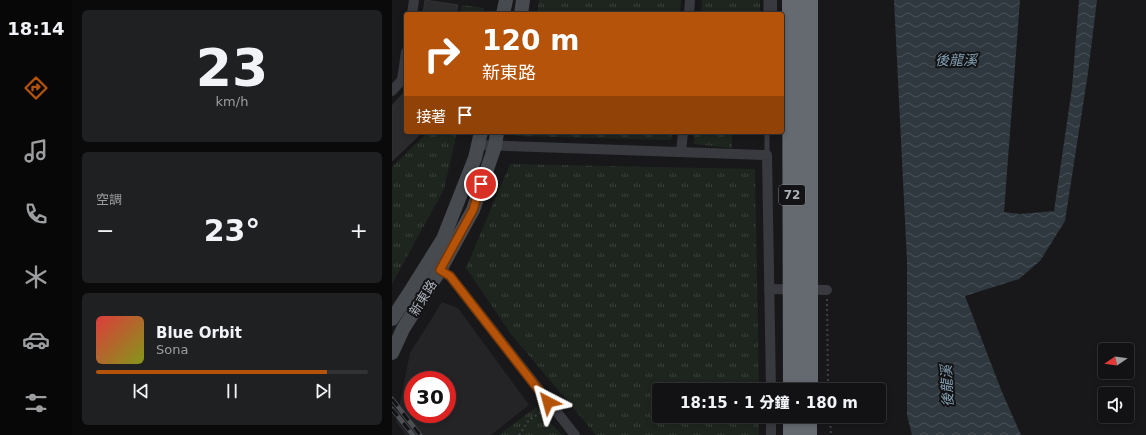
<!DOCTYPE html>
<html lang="zh-TW">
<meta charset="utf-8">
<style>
body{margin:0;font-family:"DejaVu Sans","Noto Sans TC",sans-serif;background:#1f2022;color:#f1f3f6;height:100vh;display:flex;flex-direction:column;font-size:15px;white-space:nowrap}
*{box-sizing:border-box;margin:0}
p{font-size:13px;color:#9c9ea0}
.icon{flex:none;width:22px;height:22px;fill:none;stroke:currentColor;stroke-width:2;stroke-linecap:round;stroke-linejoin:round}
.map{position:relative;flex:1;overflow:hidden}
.drawer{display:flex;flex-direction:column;gap:10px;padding:10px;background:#0a0a0b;width:320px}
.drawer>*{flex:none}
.hud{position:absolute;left:12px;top:12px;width:380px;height:122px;border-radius:4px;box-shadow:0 2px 6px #0003,0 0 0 1px #313234;background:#b45309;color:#fff;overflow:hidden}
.needle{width:26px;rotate:257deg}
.fabs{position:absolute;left:706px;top:343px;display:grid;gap:8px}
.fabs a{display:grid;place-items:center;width:36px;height:36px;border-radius:4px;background:#121214;box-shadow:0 2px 6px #0003,0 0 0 1px #313234;font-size:20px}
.speed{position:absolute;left:12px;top:371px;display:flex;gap:8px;font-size:20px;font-weight:700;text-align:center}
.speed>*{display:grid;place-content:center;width:52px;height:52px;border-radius:50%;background:#121214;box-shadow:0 2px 6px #0003,0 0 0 1px #313234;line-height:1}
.speed .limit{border:6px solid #d22;background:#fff;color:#111}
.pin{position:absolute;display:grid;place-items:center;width:34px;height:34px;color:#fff;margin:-17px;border:2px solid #fff;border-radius:50%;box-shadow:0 1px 4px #0007}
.me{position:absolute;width:44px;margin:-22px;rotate:321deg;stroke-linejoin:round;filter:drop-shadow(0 0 3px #0008)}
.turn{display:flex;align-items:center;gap:14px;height:84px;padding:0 12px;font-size:18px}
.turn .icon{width:52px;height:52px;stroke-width:2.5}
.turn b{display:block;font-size:28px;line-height:34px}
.then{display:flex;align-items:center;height:38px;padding:0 12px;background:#0003;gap:8px;font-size:15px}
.big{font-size:30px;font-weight:800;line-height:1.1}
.drawer .widget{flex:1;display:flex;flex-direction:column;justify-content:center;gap:6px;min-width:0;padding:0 14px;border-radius:6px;background:#1f2022}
.drawer .dial{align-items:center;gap:0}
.dial b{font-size:52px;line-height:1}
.song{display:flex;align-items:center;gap:12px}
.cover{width:48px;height:48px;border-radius:6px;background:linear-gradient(135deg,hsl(0 70% 55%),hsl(70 70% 35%))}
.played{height:4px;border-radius:2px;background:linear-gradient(90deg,#b45309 85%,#313234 85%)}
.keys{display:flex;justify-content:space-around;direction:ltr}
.heat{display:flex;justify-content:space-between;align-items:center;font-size:22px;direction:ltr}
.trip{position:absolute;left:260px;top:383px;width:234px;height:40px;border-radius:4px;background:#121214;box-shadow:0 2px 6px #0003,0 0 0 1px #313234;font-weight:800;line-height:40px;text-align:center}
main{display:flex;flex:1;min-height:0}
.tab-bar{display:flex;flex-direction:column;width:72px;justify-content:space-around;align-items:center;background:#070708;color:#9c9ea0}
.tab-bar .icon{width:28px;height:28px}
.tab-bar .current{color:#b45309}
.tab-bar b{font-size:18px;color:#f1f3f6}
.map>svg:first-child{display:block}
.built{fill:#242427;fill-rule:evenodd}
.grass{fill:url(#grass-tufts)}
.water{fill:url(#water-waves)}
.building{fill:#2b2b2e;stroke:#323236}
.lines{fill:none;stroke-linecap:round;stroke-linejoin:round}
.path{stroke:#3f4146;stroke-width:2;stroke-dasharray:2 3;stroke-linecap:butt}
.lane{stroke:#393a3f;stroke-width:5}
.street{stroke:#393a3f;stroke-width:10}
.secondary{stroke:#474a4f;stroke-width:14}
.highway{stroke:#656970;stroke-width:18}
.rail-casing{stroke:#4c4f54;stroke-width:4.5}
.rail{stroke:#131315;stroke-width:3;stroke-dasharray:9;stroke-linecap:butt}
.route-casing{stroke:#753606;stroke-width:10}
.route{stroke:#b45309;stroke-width:7}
.labels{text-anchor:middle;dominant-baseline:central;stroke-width:4;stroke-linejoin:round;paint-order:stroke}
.shield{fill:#131315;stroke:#7d8188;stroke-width:1}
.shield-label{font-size:12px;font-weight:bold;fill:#abb0b9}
.street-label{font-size:13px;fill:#abb0b9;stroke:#131315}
.water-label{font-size:14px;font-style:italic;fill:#83a0b3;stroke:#131315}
</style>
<main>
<nav class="tab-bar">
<b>18:14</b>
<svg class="icon current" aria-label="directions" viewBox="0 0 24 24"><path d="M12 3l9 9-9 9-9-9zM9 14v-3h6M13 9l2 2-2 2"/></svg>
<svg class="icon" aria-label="music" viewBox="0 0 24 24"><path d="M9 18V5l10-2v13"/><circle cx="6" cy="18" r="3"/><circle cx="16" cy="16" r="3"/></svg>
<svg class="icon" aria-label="phone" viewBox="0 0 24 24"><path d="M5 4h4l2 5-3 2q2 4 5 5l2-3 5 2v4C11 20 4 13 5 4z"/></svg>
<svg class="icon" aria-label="climate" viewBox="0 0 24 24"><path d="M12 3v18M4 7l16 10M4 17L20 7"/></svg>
<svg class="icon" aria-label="car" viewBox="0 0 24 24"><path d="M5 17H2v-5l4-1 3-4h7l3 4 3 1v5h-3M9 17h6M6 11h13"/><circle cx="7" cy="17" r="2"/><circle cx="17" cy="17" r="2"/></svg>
<svg class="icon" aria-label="filters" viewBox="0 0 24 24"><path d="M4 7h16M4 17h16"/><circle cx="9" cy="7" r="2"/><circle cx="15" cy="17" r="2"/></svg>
</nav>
<section class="drawer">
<div class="widget dial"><b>23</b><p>km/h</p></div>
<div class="widget"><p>空調</p>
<div class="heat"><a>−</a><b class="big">23°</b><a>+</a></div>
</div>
<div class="widget">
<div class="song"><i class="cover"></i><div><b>Blue Orbit</b><p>Sona</p></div></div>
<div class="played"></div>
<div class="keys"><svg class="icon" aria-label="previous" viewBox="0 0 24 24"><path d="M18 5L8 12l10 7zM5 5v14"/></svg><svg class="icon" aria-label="pause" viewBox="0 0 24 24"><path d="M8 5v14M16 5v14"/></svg><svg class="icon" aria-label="next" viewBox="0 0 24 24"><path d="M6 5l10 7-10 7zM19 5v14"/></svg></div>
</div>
</section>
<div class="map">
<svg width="754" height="435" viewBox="0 0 754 435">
<defs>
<pattern id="grass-tufts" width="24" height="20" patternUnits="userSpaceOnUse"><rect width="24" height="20" fill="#1e251f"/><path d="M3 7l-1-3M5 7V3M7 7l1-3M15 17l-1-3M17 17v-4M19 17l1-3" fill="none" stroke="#3c423d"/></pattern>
<pattern id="water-waves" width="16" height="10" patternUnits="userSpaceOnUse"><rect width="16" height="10" fill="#2e383e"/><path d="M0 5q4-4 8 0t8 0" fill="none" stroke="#4a5258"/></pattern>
</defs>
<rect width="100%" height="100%" fill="#18181a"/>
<path class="built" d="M50 302 66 308 137 405 99 435H14L4 422 18 353ZM21 380H55V414H21Z"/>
<g class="grass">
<polygon points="147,0 289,0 288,14 145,14"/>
<polygon points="310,0 368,0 368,14 309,14"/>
<polygon points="70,5 92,8 91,14 68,14"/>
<polygon points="36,132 65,132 52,189 0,284 0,167"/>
<polygon points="125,132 280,132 279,140 124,136"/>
<polygon points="302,132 340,132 340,148 302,144"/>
<polygon points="118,164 363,169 367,390 267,390 267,416 367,416 367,435 204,435 119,334 74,268"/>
<polygon points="144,407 170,435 107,435"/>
</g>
<polygon class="water" points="502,0 628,0 612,212 628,214 662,211 680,88 687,0 705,0 696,73 673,221 648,261 627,279 573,296 610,392 629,435 520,435 515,415 515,261"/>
<g class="building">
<polygon points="33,0 66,5 64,14 31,14"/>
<polygon points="14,90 14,132 30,132 0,161 0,106"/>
</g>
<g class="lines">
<g class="path">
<polyline points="435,299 436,390"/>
<polyline points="438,416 439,435"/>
<polyline points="127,435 137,420 151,411"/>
</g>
<g class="lane">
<polyline points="374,0 374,14"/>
<polyline points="375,132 375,155"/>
</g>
<g class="street">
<polyline points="20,14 22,0"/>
<polyline points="297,14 298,0"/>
<polyline points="380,14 380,0"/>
<polyline points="0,91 10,80 14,52"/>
<polyline points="86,145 375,155 379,390"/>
<polyline points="289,152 291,132"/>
<polyline points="43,267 58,276 183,435"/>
<polyline points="377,289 435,290"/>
<polyline points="379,416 379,435"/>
</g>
<g class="secondary">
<polyline points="111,14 114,0"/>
<polyline points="129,14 131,0"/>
<polyline points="0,319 16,295 51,239 83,158 89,132"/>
<polyline points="0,353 11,329 48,270 81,210 103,146 105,132"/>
</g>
<g class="highway">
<polyline points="399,0 400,390"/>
<polyline points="417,390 417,0"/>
<polyline points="400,416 400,435"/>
<polyline points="416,435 416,416"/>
</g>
<defs>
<g id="rail">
<polyline points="0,399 28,435"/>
<polyline points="0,409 21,435"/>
</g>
</defs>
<use href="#rail" class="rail-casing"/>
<use href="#rail" class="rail"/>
</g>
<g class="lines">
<defs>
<polyline id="route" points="89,184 81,210 48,270 58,276 156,402"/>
</defs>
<use href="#route" class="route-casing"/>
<use href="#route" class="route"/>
</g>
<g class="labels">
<rect class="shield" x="387" y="185" width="26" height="20" rx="3"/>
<g class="shield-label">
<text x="400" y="195">72</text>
</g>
<g class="street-label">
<text transform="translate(31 298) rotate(-58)">新東路</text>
</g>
<g class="water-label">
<text x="564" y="60">後龍溪</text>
<text transform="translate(555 386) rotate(-93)">後龍溪</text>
</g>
</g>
</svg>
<div class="fabs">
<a><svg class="needle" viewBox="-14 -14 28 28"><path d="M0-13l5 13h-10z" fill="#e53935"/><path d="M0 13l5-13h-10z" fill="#9c9ea0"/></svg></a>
<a><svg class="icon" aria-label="sound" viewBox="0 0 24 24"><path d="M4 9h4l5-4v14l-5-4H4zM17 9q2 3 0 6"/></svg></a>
</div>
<div class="speed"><div class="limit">30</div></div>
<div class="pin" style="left:89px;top:184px;background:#d93025"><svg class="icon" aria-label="arrive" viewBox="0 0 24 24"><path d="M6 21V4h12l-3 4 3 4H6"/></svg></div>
<svg class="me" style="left:156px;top:402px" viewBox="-20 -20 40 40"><path d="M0-17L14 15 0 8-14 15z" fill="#b45309" stroke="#fff" stroke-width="4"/></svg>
<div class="trip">18:15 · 1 分鐘 · 180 m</div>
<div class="hud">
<div class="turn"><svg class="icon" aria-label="right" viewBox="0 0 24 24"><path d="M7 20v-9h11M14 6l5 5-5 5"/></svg><div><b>120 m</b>新東路</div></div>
<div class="then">接著<svg class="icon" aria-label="arrive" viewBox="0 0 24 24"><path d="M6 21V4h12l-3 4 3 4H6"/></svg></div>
</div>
</div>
</main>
